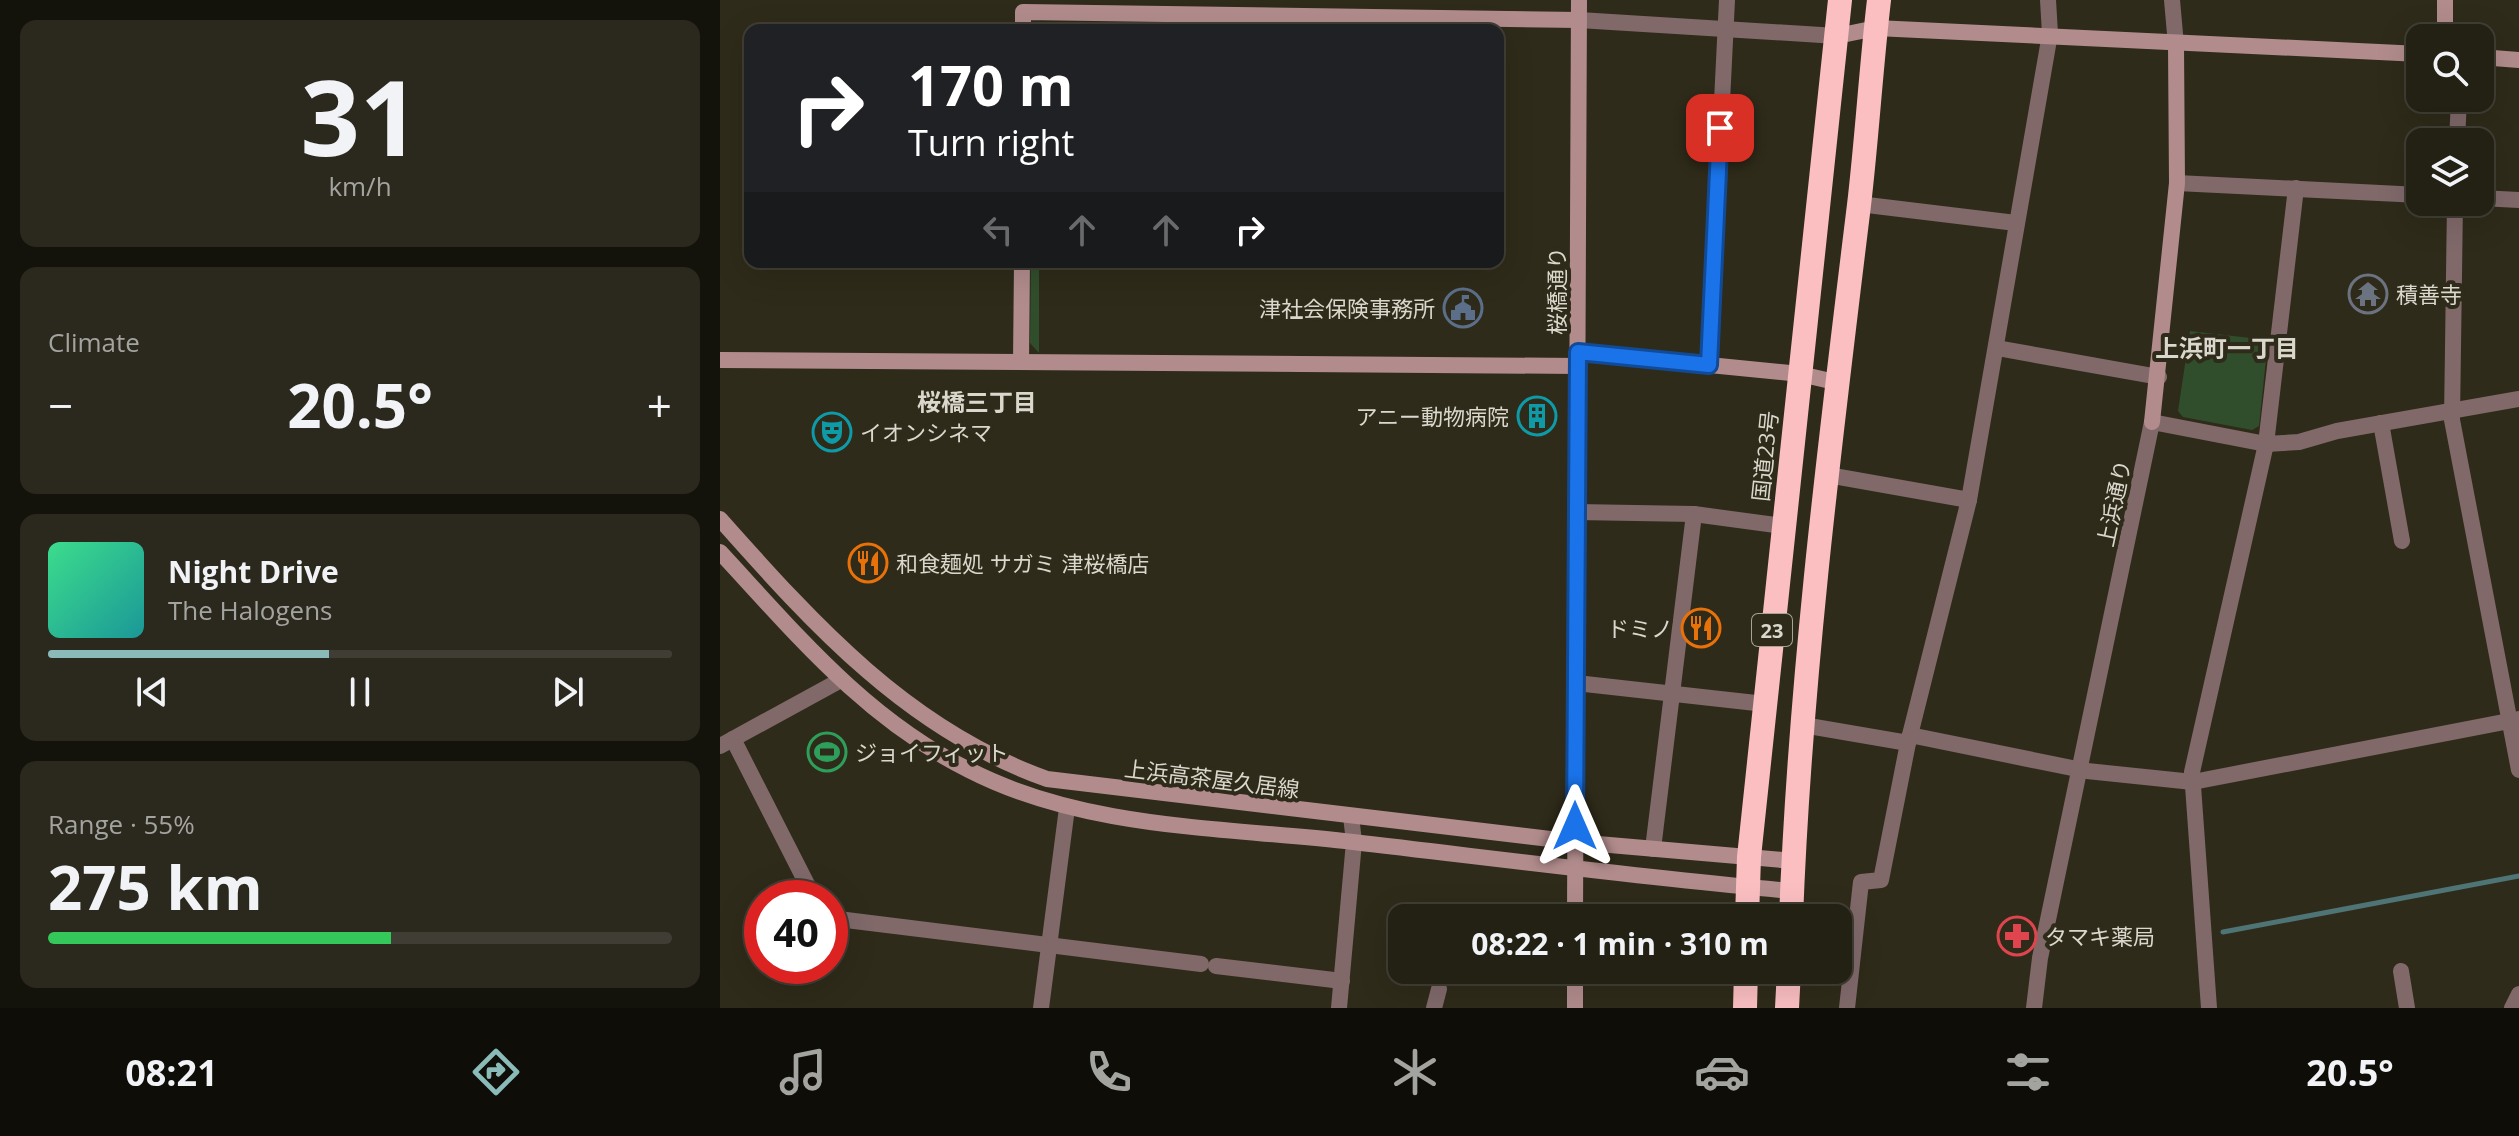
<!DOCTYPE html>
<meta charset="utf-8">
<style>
body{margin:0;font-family:"Open Sans","Noto Sans JP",sans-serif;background:#2b281d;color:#f1f3f6;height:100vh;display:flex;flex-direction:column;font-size:30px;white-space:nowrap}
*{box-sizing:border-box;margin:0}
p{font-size:26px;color:#a3a3a0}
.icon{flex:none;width:44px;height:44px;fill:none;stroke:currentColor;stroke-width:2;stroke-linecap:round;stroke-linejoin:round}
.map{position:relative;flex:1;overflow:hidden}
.drawer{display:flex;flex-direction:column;gap:20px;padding:20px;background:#13120b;width:720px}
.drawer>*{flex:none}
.hud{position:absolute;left:24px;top:24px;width:760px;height:244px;border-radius:16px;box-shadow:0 8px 32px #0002,0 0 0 2px #403e34;background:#202124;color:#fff;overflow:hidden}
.fabs{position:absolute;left:1686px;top:24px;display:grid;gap:16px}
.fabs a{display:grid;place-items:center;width:88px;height:88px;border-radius:16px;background:#232014;box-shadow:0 8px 32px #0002,0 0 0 2px #403e34;font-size:40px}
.speed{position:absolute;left:24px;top:880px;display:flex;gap:16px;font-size:40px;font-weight:700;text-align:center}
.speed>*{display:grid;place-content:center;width:104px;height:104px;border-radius:50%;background:#232014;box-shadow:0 8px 32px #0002,0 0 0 2px #403e34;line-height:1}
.speed .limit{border:12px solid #d22;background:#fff;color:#111}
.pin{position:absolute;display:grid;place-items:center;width:68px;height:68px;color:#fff;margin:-34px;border-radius:16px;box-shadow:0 4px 12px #0006}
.me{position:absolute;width:88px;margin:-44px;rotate:0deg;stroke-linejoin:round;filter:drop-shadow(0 0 6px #0008)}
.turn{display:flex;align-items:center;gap:28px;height:168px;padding:0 32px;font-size:36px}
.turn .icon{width:104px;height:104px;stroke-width:2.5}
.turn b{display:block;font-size:56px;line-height:68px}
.lanes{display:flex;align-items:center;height:76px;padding:0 32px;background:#0003;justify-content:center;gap:40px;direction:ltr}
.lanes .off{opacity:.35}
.big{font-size:60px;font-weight:700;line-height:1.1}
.drawer .widget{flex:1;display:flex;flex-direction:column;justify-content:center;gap:12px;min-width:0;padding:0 28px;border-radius:16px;background:#2b281d}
.drawer .dial{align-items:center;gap:0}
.dial b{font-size:104px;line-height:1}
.song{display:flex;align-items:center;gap:24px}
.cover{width:96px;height:96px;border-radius:12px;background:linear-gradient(135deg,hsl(150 70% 55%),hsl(180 70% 35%))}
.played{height:8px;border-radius:4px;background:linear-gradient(90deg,#8bbbb9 45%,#403e34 45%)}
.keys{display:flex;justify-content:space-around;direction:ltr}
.heat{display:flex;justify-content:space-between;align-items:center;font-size:44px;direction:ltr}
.charge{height:12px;border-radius:6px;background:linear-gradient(90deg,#34c759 55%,#403e34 0)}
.trip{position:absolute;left:668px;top:904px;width:464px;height:80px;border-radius:16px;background:#232014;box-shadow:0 8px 32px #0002,0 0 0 2px #403e34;font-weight:700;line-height:80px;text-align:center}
.tab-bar{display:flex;height:128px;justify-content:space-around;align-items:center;background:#0e0d08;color:#a3a3a0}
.tab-bar .icon{width:56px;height:56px}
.tab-bar .active{color:#8bbbb9}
.tab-bar b{font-size:36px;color:#f1f3f6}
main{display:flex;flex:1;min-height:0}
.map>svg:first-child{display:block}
.green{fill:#304e2c}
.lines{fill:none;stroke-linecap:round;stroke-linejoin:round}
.stream{stroke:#4f7475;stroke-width:5}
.street{stroke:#81696a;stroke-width:16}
.secondary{stroke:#b28c8d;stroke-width:16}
.highway{stroke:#fbbfc2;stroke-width:24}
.route-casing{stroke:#114b97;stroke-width:20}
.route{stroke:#1a73e8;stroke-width:14}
.labels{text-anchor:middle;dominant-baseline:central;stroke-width:8;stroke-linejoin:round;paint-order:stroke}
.shield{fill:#2f2b1a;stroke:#a7a497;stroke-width:2}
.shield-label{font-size:20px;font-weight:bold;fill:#dad8cd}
.street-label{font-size:22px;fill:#dad8cd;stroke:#2f2b1a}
.poi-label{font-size:22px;fill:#dad8cd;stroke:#2f2b1a;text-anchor:start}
.neighbourhood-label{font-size:24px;font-weight:bold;fill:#dad8cd;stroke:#2f2b1a}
</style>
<main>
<section class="drawer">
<div class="widget dial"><b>31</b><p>km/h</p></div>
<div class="widget"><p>Climate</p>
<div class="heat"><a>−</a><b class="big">20.5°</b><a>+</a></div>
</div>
<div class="widget">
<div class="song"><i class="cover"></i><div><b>Night Drive</b><p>The Halogens</p></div></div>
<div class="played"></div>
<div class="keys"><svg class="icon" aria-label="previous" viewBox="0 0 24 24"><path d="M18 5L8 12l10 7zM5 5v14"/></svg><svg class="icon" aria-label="pause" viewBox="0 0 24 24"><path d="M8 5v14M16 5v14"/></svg><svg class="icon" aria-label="next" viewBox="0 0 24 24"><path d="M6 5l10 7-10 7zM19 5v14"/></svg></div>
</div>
<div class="widget"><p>Range · 55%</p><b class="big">275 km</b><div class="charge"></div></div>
</section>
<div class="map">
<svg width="1799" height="1008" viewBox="0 0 1799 1008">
<rect width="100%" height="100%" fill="#2f2b1a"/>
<g class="green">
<polygon points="311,262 319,262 319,353 310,343"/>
<polygon points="1470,331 1548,340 1539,426 1532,430 1463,417 1458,411"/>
</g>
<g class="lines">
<polyline class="stream" points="1503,932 1799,876"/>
<g class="street">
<polyline points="1452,0 1456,45"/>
<polyline points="859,20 1117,36"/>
<polyline points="1737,142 1739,98"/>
<polyline points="1457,183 1700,195"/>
<polyline points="1760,198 1799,200"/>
<polyline points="1735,202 1732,420 1799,770"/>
<polyline points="1139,204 1296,223"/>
<polyline points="1277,348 1439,377"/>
<polyline points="989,365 1007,0"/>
<polyline points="1661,423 1682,541"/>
<polyline points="1108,475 1249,500"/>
<polyline points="856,512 974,514 1063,526"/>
<polyline points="856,683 1045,704"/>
<polyline points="1083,725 1188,743 1190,735 1367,771 1473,782 1799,719"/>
<polyline points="1190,735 1249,500 1330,34 1328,0"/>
<polyline points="13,739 94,898"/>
<polyline points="0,746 119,681"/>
<polyline points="933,849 974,514"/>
<polyline points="110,918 481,964"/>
<polyline points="496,966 622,981"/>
<polyline points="1681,971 1687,1008"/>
<polyline points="321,1008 347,808"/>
<polyline points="619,1008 634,842 631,816"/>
<polyline points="714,1008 719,989"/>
<polyline points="1127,1008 1141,882 1161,880 1188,743"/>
<polyline points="1314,1008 1320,958 1432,422 1546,444 1579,442 1617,431 1799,399"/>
<polyline points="1489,1008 1472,772 1546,444 1576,188"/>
<polyline points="1792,1008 1799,994"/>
</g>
<g class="secondary">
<polyline points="1725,0 1725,38"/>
<polyline points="303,30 303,12 859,20"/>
<polyline points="1117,36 1156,28 1700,54"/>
<polyline points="1760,57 1799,60"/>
<polyline points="858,352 1080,374 1115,382"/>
<polyline points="0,360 858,366"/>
<polyline points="301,362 302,262"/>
<polyline points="1432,422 1457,183 1456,45"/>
<path d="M0 519C95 626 189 730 327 779L855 842 1074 861"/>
<path d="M0 552C77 635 146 719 249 770 366 830 505 827 633 842 780 859 926 878 1072 891"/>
<polyline points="855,918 859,0"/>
<polyline points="855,970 855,1008"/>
</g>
<g class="highway">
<polyline points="1027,918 1029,857 1120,0"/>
<path d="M1071 918C1080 680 1110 442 1139 205 1147 137 1151 68 1159 0"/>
<polyline points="1025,1008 1026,970"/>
<polyline points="1067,1008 1069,970"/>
</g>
</g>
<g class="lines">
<defs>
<polyline id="route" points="855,826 858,352 989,365 1000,128"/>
</defs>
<use href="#route" class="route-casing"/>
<use href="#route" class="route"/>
</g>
<defs>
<symbol id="temple-ring" viewBox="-11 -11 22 22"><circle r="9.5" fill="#2f2b1a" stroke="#6b7280" stroke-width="1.5"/><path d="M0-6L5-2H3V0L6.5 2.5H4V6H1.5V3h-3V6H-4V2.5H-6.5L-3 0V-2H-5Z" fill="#6b7280"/></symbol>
<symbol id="civic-ring" viewBox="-11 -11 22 22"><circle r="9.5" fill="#2f2b1a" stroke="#5c6f8a" stroke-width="1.5"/><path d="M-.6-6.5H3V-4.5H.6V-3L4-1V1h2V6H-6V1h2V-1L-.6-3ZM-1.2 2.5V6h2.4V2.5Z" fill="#5c6f8a"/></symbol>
<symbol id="building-ring" viewBox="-11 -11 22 22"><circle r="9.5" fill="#2f2b1a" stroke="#0f9aa8" stroke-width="1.5"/><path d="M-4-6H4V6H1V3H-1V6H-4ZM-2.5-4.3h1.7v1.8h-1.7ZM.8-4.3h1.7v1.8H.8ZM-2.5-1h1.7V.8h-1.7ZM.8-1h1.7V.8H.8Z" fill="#0f9aa8"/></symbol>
<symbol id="theatre-ring" viewBox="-11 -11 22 22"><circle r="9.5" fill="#2f2b1a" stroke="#0f9aa8" stroke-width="1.5"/><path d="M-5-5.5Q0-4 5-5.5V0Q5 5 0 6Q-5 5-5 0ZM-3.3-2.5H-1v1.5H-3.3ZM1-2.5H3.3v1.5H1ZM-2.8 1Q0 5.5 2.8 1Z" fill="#0f9aa8"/></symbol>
<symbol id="restaurant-ring" viewBox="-11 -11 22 22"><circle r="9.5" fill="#2f2b1a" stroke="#e8710a" stroke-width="1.5"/><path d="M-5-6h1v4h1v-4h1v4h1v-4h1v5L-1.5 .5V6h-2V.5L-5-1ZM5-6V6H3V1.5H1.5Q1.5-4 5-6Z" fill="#e8710a"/></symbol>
<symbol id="stadium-ring" viewBox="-11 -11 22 22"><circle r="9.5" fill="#2f2b1a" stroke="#2e9e5b" stroke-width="1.5"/><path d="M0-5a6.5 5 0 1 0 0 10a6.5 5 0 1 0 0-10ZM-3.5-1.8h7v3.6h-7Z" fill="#2e9e5b"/></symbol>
<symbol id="pharmacy-ring" viewBox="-11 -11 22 22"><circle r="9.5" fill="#2f2b1a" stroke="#e0444e" stroke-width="1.5"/><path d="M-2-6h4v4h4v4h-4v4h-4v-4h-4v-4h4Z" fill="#e0444e"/></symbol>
</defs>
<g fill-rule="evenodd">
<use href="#temple-ring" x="1626" y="272" width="44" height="44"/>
<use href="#civic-ring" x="721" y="286" width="44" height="44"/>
<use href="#building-ring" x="795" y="394" width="44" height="44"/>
<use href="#theatre-ring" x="90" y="410" width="44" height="44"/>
<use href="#restaurant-ring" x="126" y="541" width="44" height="44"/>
<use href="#restaurant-ring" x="959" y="606" width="44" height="44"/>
<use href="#stadium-ring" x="85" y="730" width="44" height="44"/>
<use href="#pharmacy-ring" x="1275" y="914" width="44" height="44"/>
</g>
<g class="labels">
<rect class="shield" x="1032" y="614" width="40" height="32" rx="6"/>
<g class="shield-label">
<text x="1052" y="630">23</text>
</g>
<g class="street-label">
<text transform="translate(836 291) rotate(-90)">桜橋通り</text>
<text transform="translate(1044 456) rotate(-84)">国道23号</text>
<text transform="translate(1393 503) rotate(-78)">上浜通り</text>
<text transform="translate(492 778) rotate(7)">上浜高茶屋久居線</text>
</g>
<g class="poi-label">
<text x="1676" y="294">積善寺</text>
<text x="715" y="308" text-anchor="end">津社会保険事務所</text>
<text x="789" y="416" text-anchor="end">アニー動物病院</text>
<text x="140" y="432">イオンシネマ</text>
<text x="176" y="563">和食麺処 サガミ 津桜橋店</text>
<text x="953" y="628" text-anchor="end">ドミノ</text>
<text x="135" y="752">ジョイフィット</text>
<text x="1325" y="936">タマキ薬局</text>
</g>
<g class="neighbourhood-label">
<text x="1507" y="347">上浜町一丁目</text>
<text x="257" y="401">桜橋三丁目</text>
</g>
</g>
</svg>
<div class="fabs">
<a><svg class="icon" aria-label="search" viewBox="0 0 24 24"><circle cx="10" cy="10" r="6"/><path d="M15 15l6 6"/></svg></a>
<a><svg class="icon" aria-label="layers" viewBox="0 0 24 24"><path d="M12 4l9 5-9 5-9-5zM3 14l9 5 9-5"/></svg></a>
</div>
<div class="speed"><div class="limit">40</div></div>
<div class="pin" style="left:1000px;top:128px;background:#d93025"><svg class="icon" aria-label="arrive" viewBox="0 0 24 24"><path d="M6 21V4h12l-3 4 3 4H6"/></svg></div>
<svg class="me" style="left:855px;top:826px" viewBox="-20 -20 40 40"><path d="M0-17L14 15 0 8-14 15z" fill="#1a73e8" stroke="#fff" stroke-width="4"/></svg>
<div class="trip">08:22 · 1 min · 310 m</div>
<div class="hud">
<div class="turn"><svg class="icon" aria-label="right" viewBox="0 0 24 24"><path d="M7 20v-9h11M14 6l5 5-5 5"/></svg><div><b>170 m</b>Turn right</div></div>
<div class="lanes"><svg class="icon off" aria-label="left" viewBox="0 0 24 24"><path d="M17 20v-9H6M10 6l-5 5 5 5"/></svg><svg class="icon off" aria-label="ahead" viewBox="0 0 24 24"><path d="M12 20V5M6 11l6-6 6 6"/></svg><svg class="icon off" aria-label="ahead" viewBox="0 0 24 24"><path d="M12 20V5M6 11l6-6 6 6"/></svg><svg class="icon" aria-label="right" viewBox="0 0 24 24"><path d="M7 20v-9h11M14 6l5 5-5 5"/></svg></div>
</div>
</div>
</main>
<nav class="tab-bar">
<b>08:21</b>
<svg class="icon active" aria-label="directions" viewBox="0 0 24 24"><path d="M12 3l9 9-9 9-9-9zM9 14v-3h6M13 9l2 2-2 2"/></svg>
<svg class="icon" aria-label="music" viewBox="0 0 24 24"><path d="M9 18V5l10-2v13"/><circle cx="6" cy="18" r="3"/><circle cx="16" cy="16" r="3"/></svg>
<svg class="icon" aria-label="phone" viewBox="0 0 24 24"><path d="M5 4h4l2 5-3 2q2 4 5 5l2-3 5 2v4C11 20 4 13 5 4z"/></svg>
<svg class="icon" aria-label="climate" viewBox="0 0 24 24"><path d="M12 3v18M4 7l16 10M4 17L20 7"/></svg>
<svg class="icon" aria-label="car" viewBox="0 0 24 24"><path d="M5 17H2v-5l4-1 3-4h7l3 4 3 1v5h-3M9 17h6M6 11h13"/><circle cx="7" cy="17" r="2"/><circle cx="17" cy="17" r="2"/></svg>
<svg class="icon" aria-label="filters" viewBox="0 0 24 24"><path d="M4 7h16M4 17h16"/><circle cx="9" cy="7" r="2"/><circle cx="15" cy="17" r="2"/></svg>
<b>20.5°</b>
</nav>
